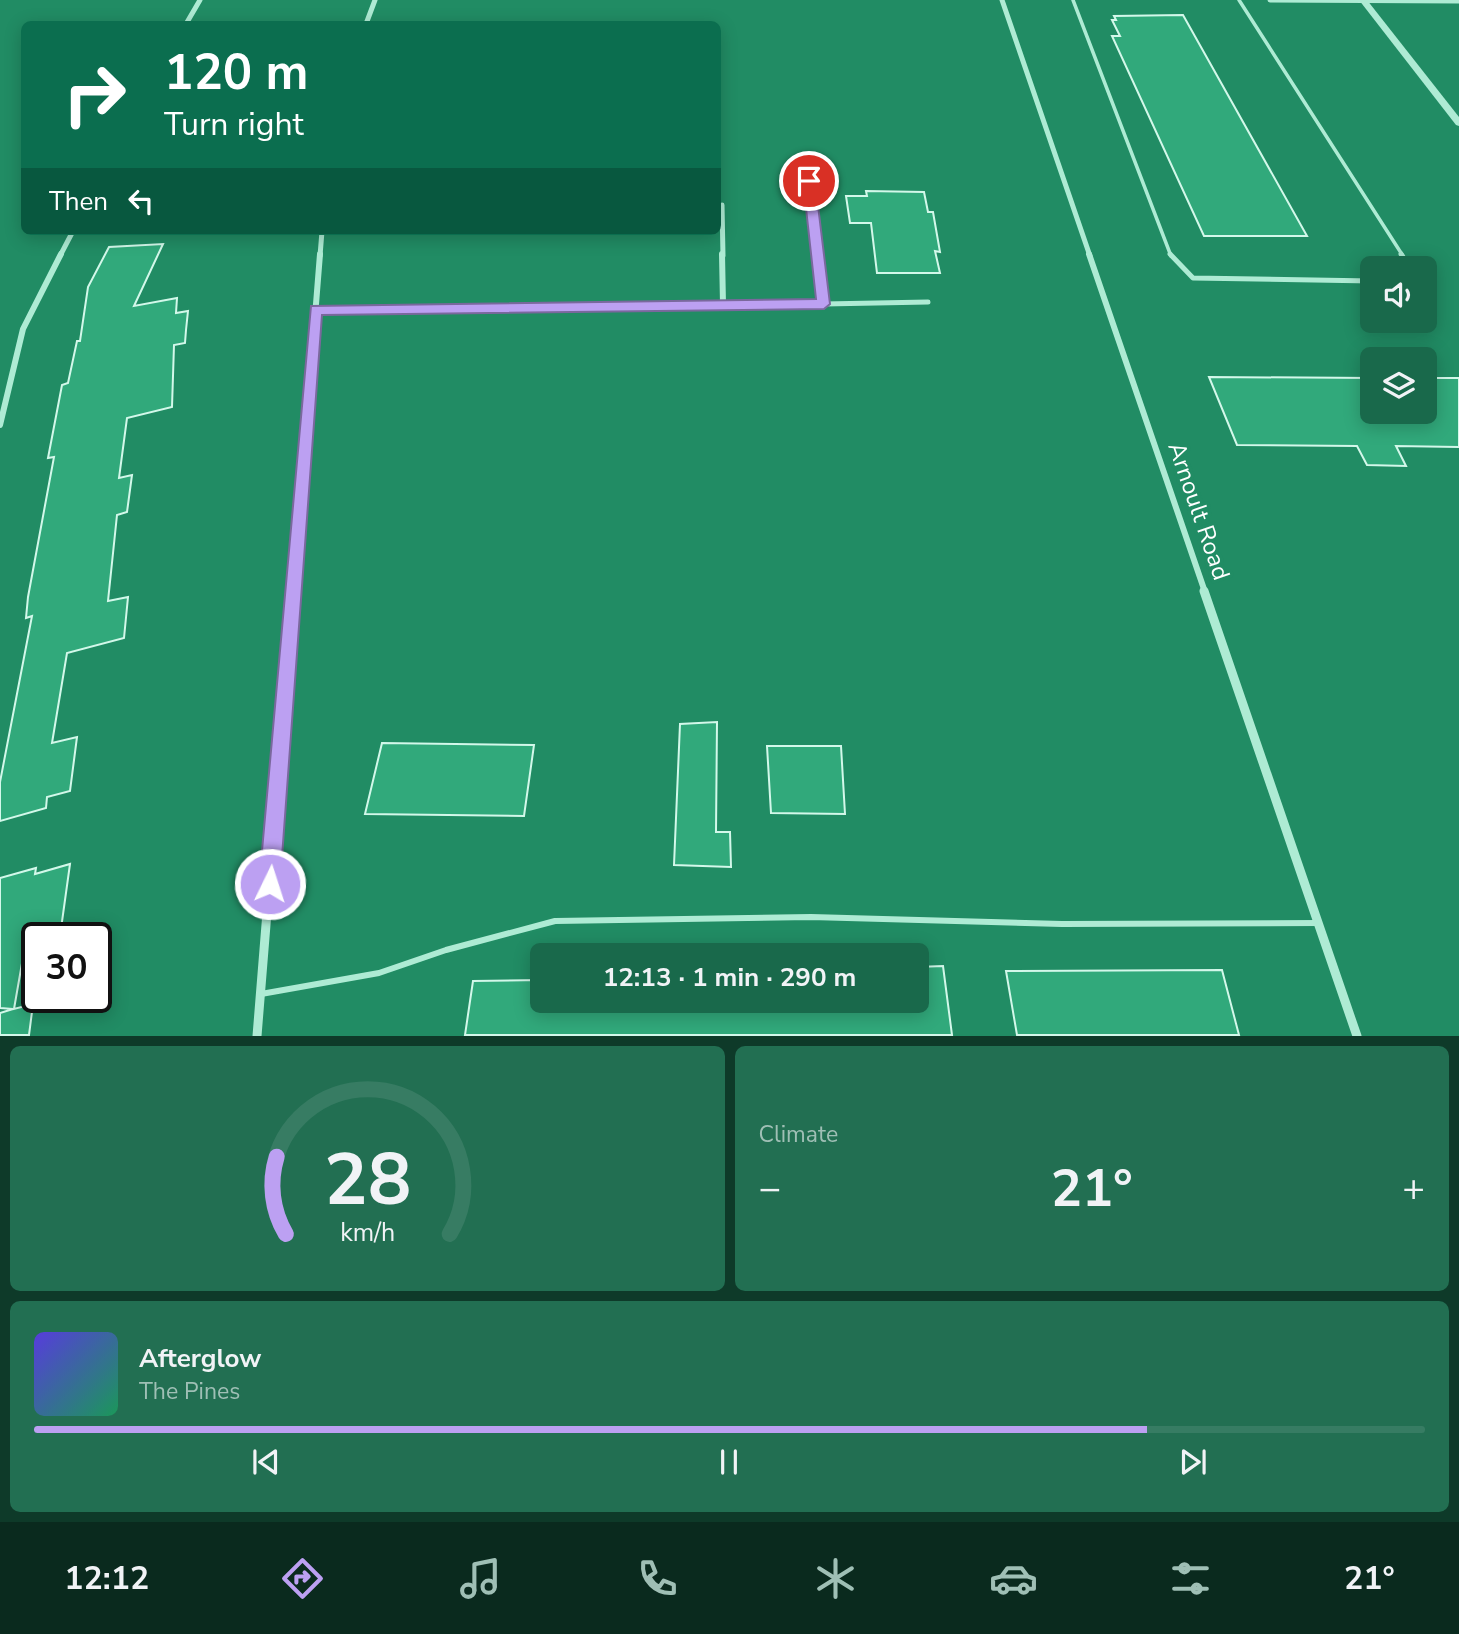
<!DOCTYPE html>
<meta charset="utf-8">
<style>
body{margin:0;font-family:"Nunito Sans",sans-serif;background:#226f52;color:#f1f3f6;height:100vh;display:flex;flex-direction:column;font-size:26px;white-space:nowrap}
*{box-sizing:border-box;margin:0}
p{font-size:23px;color:#9fbfb5}
.icon{flex:none;width:38px;height:38px;fill:none;stroke:currentColor;stroke-width:2;stroke-linecap:round;stroke-linejoin:round}
.map{position:relative;height:1036px;overflow:hidden}
.drawer{display:flex;flex-direction:column;gap:10px;padding:10px;background:#0e3a29;flex:1}
.drawer>*{flex:none}
.hud{position:absolute;left:21px;top:21px;width:700px;height:214px;border-radius:10px;box-shadow:0 4px 18px #0003;background:#0b6e4f;color:#fff;overflow:hidden}
.controls{position:absolute;left:1360px;top:256px;display:grid;gap:14px}
.controls a{display:grid;place-items:center;width:77px;height:77px;border-radius:10px;background:#19694b;box-shadow:0 4px 18px #0003;font-size:35px}
.speed{position:absolute;left:21px;top:922px;display:flex;gap:14px;font-size:35px;font-weight:700;text-align:center}
.speed>*{display:grid;place-content:center;width:91px;height:91px;border-radius:50%;background:#19694b;box-shadow:0 4px 18px #0003;line-height:1}
.speed .limit{border:4px solid #111;border-radius:10px;background:#fff;color:#111}
.pin{position:absolute;display:grid;place-items:center;width:60px;height:60px;color:#fff;margin:-30px;border:4px solid #fff;border-radius:50%;box-shadow:0 2px 7px #0007}
.me{position:absolute;width:77px;margin:-38px;rotate:4deg;stroke-linejoin:round;filter:drop-shadow(0 0 5px #0008)}
.turn{display:flex;align-items:center;gap:24px;height:147px;padding:0 28px;font-size:32px}
.turn .icon{width:91px;height:91px;stroke-width:2.5}
.turn b{display:block;font-size:49px;line-height:60px}
.then{display:flex;align-items:center;height:66px;padding:0 28px;background:#0003;gap:14px;font-size:26px}
.big{font-size:52px;font-weight:700;line-height:1.1}
.drawer .widget{flex:1;display:flex;flex-direction:column;justify-content:center;gap:10px;min-width:0;padding:0 24px;border-radius:10px;background:#226f52}
.drawer .dial{align-items:center;gap:0}
.dial svg{height:182px;overflow:visible;fill:none;stroke:#377c63;stroke-width:7;stroke-linecap:round;text-anchor:middle}
.dial text{fill:#f1f3f6;stroke:none}
.song{display:flex;align-items:center;gap:21px}
.cover{width:84px;height:84px;border-radius:10px;background:linear-gradient(135deg,hsl(250 70% 55%),hsl(150 70% 35%))}
.played{height:7px;border-radius:4px;background:linear-gradient(90deg,#bca0f2 80%,#377c63 80%)}
.keys{display:flex;justify-content:space-around;direction:ltr}
.heat{display:flex;justify-content:space-between;align-items:center;font-size:38px;direction:ltr}
.drawer .tiles{flex:1;display:grid;gap:10px;grid-template-columns:1fr 1fr}
.widget:last-child{grid-column:span 2}
.trip{position:absolute;left:530px;top:943px;width:399px;height:70px;border-radius:10px;background:#19694b;box-shadow:0 4px 18px #0003;font-weight:700;line-height:70px;text-align:center}
.dock{display:flex;height:112px;justify-content:space-around;align-items:center;background:#0a2a1e;color:#9fbfb5}
.dock .icon{width:49px;height:49px}
.dock .active{color:#bca0f2}
.dock b{font-size:32px;color:#f1f3f6}
.map>svg:first-child{display:block}
.building{fill:#31a97b;stroke:#d3f8ea;stroke-width:2}
.lines{fill:none;stroke-linecap:round;stroke-linejoin:round}
.service-far2{stroke:#aeebd4;stroke-width:3.5}
.service-far1{stroke:#aeebd4;stroke-width:5}
.service{stroke:#aeebd4;stroke-width:6}
.minor-far2{stroke:#aeebd4;stroke-width:5}
.minor-far1{stroke:#aeebd4;stroke-width:6}
.minor{stroke:#aeebd4;stroke-width:9}
.tertiary{fill:#aeebd4;fill-rule:evenodd}
.route{fill:#bca0f2;stroke:#7a689d;stroke-width:2}
.labels{text-anchor:middle;dominant-baseline:central;stroke-width:7;stroke-linejoin:round;paint-order:stroke}
.street-label{font-size:24px;fill:#fff;stroke:#218c64}
</style>
<div class="map">
<svg width="1459" height="1036" viewBox="0 0 1459 1036">
<rect width="100%" height="100%" fill="#218c64"/>
<g class="building">
<polygon points="1183,15 1307,236 1204,236 1112,36 1120,36 1112,20 1116,20 1114,16"/>
<polygon points="866,191 924,192 928,212 933,212 940,252 935,251 940,273 877,273 871,223 850,223 846,196 867,196"/>
<polygon points="163,244 134,306 177,298 176,313 188,311 186,330 185,343 174,345 172,407 127,418 119,478 132,475 127,512 117,515 108,601 128,597 124,638 67,653 52,743 77,737 70,791 47,797 46,808 0,821 0,782 32,616 26,618 28,597 54,457 48,458 62,385 68,383 77,341 80,341 88,287 109,247"/>
<polygon points="1209,377 1372,378 1372,411 1424,411 1424,378 1459,378 1459,447 1396,446 1406,466 1367,465 1357,446 1237,445"/>
<polygon points="717,722 716,832 730,832 731,867 674,865 680,724"/>
<polygon points="382,743 534,745 524,816 365,814"/>
<polygon points="767,746 841,746 845,814 771,813"/>
<polygon points="70,864 60,936 37,938 37,943 25,946 14,1009 33,1004 29,1035 0,1035 0,1013 13,1009 0,1008 0,878 36,868 35,874"/>
<polygon points="943,966 952,1035 465,1035 473,981 542,980 542,1001 917,1001 917,967"/>
<polygon points="1222,970 1239,1035 1017,1035 1006,971"/>
</g>
<g class="lines">
<g class="service-far2">
<polyline points="1073,0 1171,256"/>
<polyline points="1239,0 1403,256"/>
<polyline points="809,181 818,256"/>
</g>
<g class="service-far1">
<polyline points="1170,254 1193,278 1372,281"/>
<polyline points="1401,254 1407,263 1405,268"/>
<polyline points="723,304 824,304 818,254"/>
<polyline points="824,304 928,302"/>
</g>
<polyline class="service" points="261,994 379,973 446,950 555,921 811,917 1062,924 1319,923"/>
<g class="minor-far2">
<polyline points="1002,0 1090,256"/>
<polyline points="1270,0 1459,1"/>
<polyline points="186,24 200,0"/>
<polyline points="366,24 375,0"/>
<polyline points="722,205 723,256"/>
<polyline points="60,256 73,231"/>
<polyline points="320,256 322,231"/>
</g>
<g class="minor-far1">
<polyline points="1089,254 1205,592"/>
<polyline points="315,310 723,304 722,254"/>
<polyline points="0,425 23,329 61,254"/>
<polyline points="293,592 320,254"/>
</g>
<g class="minor">
<polyline points="1204,591 1357,1036"/>
<polyline points="257,1036 293,591"/>
</g>
<polygon class="tertiary" points="1359,0 1367,0 1459,117 1459,126 1456,125"/>
</g>
<polygon class="route" points="809,177 815,181 830,304 824,309 322,315 280,884 277,891 270,894 262,891 259,884 311,306 816,299 803,181"/>
<g class="labels">
<g class="street-label">
<text transform="translate(1199 511) rotate(71)">Arnoult Road</text>
</g>
</g>
</svg>
<div class="controls">
<a><svg class="icon" aria-label="sound" viewBox="0 0 24 24"><path d="M4 9h4l5-4v14l-5-4H4zM17 9q2 3 0 6"/></svg></a>
<a><svg class="icon" aria-label="layers" viewBox="0 0 24 24"><path d="M12 4l9 5-9 5-9-5zM3 14l9 5 9-5"/></svg></a>
</div>
<div class="speed"><div class="limit">30</div></div>
<div class="pin" style="left:809px;top:181px;background:#d93025"><svg class="icon" aria-label="arrive" viewBox="0 0 24 24"><path d="M6 21V4h12l-3 4 3 4H6"/></svg></div>
<svg class="me" style="left:270px;top:884px" viewBox="-20 -20 40 40"><circle r="17" fill="#bca0f2" stroke="#fff" stroke-width="3"/><path d="M0-11L8 9 0 5-8 9z" fill="#fff"/></svg>
<div class="trip">12:13 · 1 min · 290 m</div>
<div class="hud">
<div class="turn"><svg class="icon" aria-label="right" viewBox="0 0 24 24"><path d="M7 20v-9h11M14 6l5 5-5 5"/></svg><div><b>120 m</b>Turn right</div></div>
<div class="then">Then<svg class="icon" aria-label="left" viewBox="0 0 24 24"><path d="M17 20v-9H6M10 6l-5 5 5 5"/></svg></div>
</div>
</div>
<section class="drawer">
<div class="tiles">
<div class="widget dial"><svg viewBox="0 0 100 80">
<path d="M14 69A42 42 0 1 1 86 69"/>
<path d="M14 69A42 42 0 0 1 10 35" stroke="#bca0f2"/>
<text x="50" y="56" font-size="32" font-weight="700">28</text>
<text x="50" y="72" font-size="11">km/h</text>
</svg></div>
<div class="widget"><p>Climate</p>
<div class="heat"><a>−</a><b class="big">21°</b><a>+</a></div>
</div>
<div class="widget">
<div class="song"><i class="cover"></i><div><b>Afterglow</b><p>The Pines</p></div></div>
<div class="played"></div>
<div class="keys"><svg class="icon" aria-label="previous" viewBox="0 0 24 24"><path d="M18 5L8 12l10 7zM5 5v14"/></svg><svg class="icon" aria-label="pause" viewBox="0 0 24 24"><path d="M8 5v14M16 5v14"/></svg><svg class="icon" aria-label="next" viewBox="0 0 24 24"><path d="M6 5l10 7-10 7zM19 5v14"/></svg></div>
</div>
</div>
</section>
<nav class="dock">
<b>12:12</b>
<svg class="icon active" aria-label="directions" viewBox="0 0 24 24"><path d="M12 3l9 9-9 9-9-9zM9 14v-3h6M13 9l2 2-2 2"/></svg>
<svg class="icon" aria-label="music" viewBox="0 0 24 24"><path d="M9 18V5l10-2v13"/><circle cx="6" cy="18" r="3"/><circle cx="16" cy="16" r="3"/></svg>
<svg class="icon" aria-label="phone" viewBox="0 0 24 24"><path d="M5 4h4l2 5-3 2q2 4 5 5l2-3 5 2v4C11 20 4 13 5 4z"/></svg>
<svg class="icon" aria-label="climate" viewBox="0 0 24 24"><path d="M12 3v18M4 7l16 10M4 17L20 7"/></svg>
<svg class="icon" aria-label="car" viewBox="0 0 24 24"><path d="M5 17H2v-5l4-1 3-4h7l3 4 3 1v5h-3M9 17h6M6 11h13"/><circle cx="7" cy="17" r="2"/><circle cx="17" cy="17" r="2"/></svg>
<svg class="icon" aria-label="filters" viewBox="0 0 24 24"><path d="M4 7h16M4 17h16"/><circle cx="9" cy="7" r="2"/><circle cx="15" cy="17" r="2"/></svg>
<b>21°</b>
</nav>
